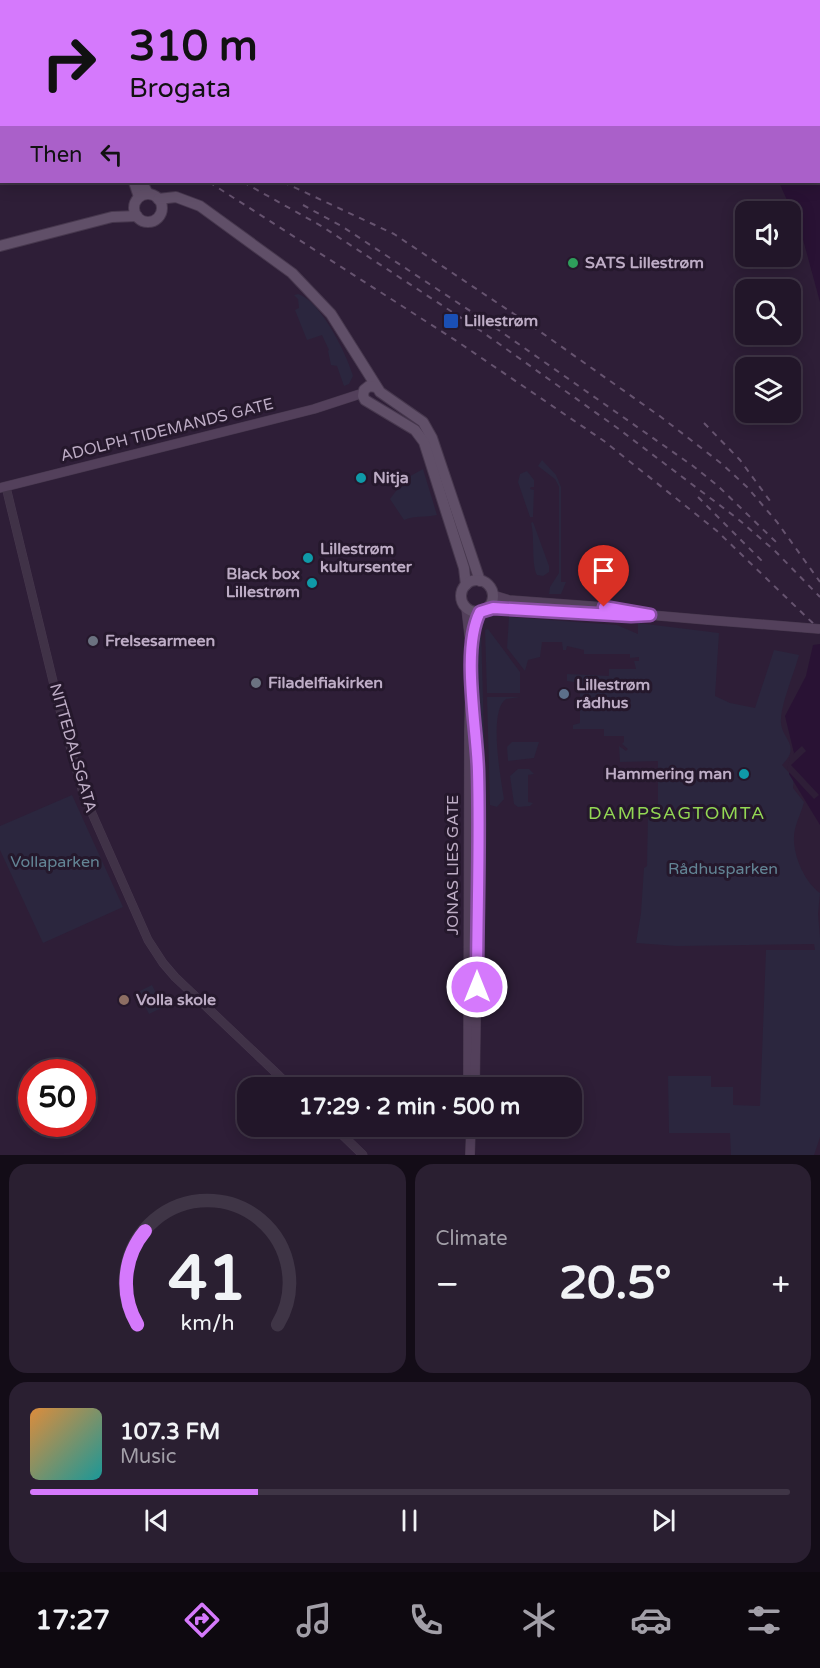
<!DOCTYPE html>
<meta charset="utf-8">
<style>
body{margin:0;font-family:"Varela Round",sans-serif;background:#2a1f31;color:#f1f3f6;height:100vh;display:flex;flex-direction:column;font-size:22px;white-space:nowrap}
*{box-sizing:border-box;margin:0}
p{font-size:20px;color:#a29fa8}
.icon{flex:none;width:33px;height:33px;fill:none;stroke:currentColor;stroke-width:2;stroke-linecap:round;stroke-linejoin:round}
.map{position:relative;height:1155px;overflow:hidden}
.sheet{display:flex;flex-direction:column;gap:9px;padding:9px;background:#130c17;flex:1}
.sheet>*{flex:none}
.banner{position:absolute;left:0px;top:0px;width:820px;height:183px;box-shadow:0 3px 15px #0003,0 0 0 2px #3f3546;background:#d579fc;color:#111;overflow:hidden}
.fabs{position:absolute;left:735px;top:201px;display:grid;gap:12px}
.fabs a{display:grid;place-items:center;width:66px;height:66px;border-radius:12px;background:#221629;box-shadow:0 3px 15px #0003,0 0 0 2px #3f3546;font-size:30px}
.speed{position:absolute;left:18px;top:1059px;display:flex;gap:12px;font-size:30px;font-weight:700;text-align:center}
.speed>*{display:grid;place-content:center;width:78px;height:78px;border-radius:50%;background:#221629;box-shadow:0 3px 15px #0003,0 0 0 2px #3f3546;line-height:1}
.speed .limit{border:9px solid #d22;background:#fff;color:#111}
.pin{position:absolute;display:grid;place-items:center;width:51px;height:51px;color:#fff;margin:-62px -26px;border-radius:50% 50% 50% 0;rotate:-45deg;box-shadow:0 0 6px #0007}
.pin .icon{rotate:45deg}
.me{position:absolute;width:66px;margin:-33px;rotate:0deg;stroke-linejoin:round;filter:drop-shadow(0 0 4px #0008)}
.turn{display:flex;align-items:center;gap:21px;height:126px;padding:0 30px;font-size:27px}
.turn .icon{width:78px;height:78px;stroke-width:2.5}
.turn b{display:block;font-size:42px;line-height:51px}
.then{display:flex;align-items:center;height:57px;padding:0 30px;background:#0003;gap:12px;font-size:22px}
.big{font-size:45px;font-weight:700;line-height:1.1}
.sheet .widget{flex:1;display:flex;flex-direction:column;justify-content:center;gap:9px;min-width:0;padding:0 21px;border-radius:18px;background:#2a1f31}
.sheet .dial{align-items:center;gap:0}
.dial svg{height:156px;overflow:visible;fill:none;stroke:#3f3546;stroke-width:7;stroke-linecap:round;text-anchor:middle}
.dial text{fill:#f1f3f6;stroke:none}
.song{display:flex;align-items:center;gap:18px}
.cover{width:72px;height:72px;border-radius:9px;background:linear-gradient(135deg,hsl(30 70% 55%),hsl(180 70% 35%))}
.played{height:6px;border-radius:3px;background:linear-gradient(90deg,#d579fc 30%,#3f3546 30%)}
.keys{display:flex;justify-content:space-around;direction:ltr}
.heat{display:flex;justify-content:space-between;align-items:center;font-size:33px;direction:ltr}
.sheet .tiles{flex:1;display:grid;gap:9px;grid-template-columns:1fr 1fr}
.widget:last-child{grid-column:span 2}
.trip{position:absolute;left:237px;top:1077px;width:345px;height:60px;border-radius:18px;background:#221629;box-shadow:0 3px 15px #0003,0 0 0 2px #3f3546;font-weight:700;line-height:60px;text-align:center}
.tabs{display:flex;height:96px;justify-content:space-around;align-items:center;background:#0e0910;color:#a29fa8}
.tabs .icon{width:42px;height:42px}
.tabs .on{color:#d579fc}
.tabs b{font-size:27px;color:#f1f3f6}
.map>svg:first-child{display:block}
.green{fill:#2b263e}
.water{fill:#291234}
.pier{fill:#2e1e37}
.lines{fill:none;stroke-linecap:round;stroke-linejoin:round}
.tertiary-casing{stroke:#47384e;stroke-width:9}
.secondary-casing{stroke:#47384e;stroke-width:10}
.primary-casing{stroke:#47384e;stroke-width:12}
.trunk-casing{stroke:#48394f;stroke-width:12}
.tertiary{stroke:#403247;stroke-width:8}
.secondary{stroke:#53405b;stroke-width:9}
.primary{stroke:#604f68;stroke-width:10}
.trunk{stroke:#5c5e5b;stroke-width:10}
.rail{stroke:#66536f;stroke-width:2;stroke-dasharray:6 6;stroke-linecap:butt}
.secondary-bridge-casing{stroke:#47384e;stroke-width:10;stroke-linecap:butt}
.secondary-bridge{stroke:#53405b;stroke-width:9}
.route-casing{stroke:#8a4fa4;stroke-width:15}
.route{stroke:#d579fc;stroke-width:10}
.leisure-dot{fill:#2e9e5b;stroke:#25182c;stroke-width:2}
.transit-dot{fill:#1a4fb4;stroke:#25182c;stroke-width:2}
.culture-dot{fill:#0f9aa8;stroke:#25182c;stroke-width:2}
.worship-dot{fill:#6b7280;stroke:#25182c;stroke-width:2}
.service-dot{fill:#5c6f8a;stroke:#25182c;stroke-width:2}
.education-dot{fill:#8d6e63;stroke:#25182c;stroke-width:2}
.labels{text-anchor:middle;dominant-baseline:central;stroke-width:6;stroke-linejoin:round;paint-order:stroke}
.poi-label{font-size:16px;font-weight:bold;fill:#bdacc5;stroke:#25182c;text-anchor:start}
.street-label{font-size:16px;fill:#bdacc5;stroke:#25182c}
.park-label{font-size:16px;fill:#638595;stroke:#25182c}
.neighbourhood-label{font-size:18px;letter-spacing:1.5px;fill:#93d754;stroke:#25182c}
</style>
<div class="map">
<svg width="820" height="1155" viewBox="0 0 820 1155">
<rect width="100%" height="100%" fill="#2e1e37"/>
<g class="green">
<path d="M298 294C321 301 347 355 353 376L349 384 344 386 337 366 331 365 328 351 329 350 322 335 307 340 295 310 299 308 298 299 294 295Z"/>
<polygon points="542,460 556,475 561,487 561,582 566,582 561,594 549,594 550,587 559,573 559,487 555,479 538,466"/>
<path d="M423 469 437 515C425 518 416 515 404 520L390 499 405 479Z"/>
<polygon points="527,471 534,480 534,487 531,487 530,489 534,490 533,517 530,517 518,482 520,474"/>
<path d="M533 522 549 566V572L543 576 537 575C531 564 535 537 531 523Z"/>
<path d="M509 617 617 625 638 634V623L719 633 715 696 730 703 755 708 774 650 799 655C794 673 782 702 781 719 779 739 803 744 782 765L794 778 793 788 804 802C802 811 797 820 795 829 790 849 803 881 820 893L818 914 820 938V1137L814 1155H731L730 1133H669L668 1076H711V1087H733V1105L760 1106 766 950H815L814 944 677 946 636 943 641 913 644 868 647 866 648 813 658 812V761L620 762 619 746 626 751 628 749 622 744 624 742V736H604V729H573V725L580 723V683L567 681V674L609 676V669H636L634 661H639V657L630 658V654H584V650L567 646 566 650H563L562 642H542L540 657 528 660 525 671 507 648Z"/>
<polygon points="478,629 481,630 486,802 483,796 476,654"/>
<polygon points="488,629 520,672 520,693 487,693 485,630"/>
<path d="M487 697H520L506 699C488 711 501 779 504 799L497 807 490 805Z"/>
<polygon points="512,742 539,742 534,758 508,761 507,747"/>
<polygon points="518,769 529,769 534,774 528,775 528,802 533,803 530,806 518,807 514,804 510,776"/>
<polygon points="72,795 123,907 43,943 0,850 0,826"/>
<polygon points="152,985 163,1007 149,1014 138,992"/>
</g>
<g class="water">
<polygon points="741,0 820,0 820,302 801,232 779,182 819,182 819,2"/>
<polygon points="820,644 820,825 789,774 794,753 785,716 806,676 813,645"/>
</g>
<polygon class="pier" points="802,746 806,751 791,765 819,795 814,799 787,770 790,757"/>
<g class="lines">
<defs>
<g id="tertiary">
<polyline points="481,2 481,0"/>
<polyline points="6,487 60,710 83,793 148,940 163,963 175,977 292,1088"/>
<polyline points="333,1126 363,1155"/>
</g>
<g id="secondary">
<polyline points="0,488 314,409 363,393"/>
<polyline points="493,595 509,600 604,607 650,615 708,620"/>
<polyline points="466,608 471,651 469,731 468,1088"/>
<polyline points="486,609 508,608 636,616"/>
<polyline points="474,637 480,612"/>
<polyline points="474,712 479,809 475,1088"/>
<polyline points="470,1155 471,1126"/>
</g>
<g id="primary">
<polyline points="445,0 451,2"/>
<polyline points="488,0 494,2"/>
<polyline points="295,2 299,0"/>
<polyline points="327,2 333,0"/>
<polyline points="134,182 139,197"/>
<polyline points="142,182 148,194"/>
<circle cx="148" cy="208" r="14"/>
<polyline points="158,199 176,197 200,206 292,273 331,314 380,392 423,422 432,438 480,581"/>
<polyline points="0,246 112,217 137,216"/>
<polyline points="376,387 369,386 364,390 363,396 365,400 415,430 424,442 464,568 466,585"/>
<circle cx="477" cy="596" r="16"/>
</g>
<g id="trunk">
<polyline points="664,0 665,2"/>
<polyline points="644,2 645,0"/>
<polyline points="819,30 820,30"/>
<polyline points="819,44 820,44"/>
</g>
</defs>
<use href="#tertiary" class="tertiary-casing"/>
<use href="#secondary" class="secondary-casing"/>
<use href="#primary" class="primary-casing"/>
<use href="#trunk" class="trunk-casing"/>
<use href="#tertiary" class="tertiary"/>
<use href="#secondary" class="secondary"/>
<use href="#primary" class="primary"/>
<use href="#trunk" class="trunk"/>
<g class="rail">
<polyline points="87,0 88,2"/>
<polyline points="0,70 2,70"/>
<polyline points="209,182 458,342 604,441 717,531 820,630"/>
<polyline points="243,182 323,227 481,331 616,427 738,519 775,551 820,597"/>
<polyline points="283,182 394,234 535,328 661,417 722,464 747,487 777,522 820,582"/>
<polyline points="303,205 343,227 490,324 693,466 718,486 776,542"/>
<polyline points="704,423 740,460 773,505"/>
<polyline points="698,497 762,561"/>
</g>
<defs>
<polyline id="secondary-bridge" points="708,620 820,629"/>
</defs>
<use href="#secondary-bridge" class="secondary-bridge-casing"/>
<use href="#secondary-bridge" class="secondary-bridge"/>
</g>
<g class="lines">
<defs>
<path id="route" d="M477 987C477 915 480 843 478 771 477 728 461 649 480 612L493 608 631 616 650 615 604 607"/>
</defs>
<use href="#route" class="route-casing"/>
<use href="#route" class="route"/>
</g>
<circle class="leisure-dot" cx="573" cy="263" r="6"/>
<rect class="transit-dot" x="443" y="313" width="16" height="16" rx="3"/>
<g class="culture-dot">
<circle cx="361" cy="478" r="6"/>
<circle cx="308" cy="558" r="6"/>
<circle cx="312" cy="583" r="6"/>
<circle cx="744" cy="774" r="6"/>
</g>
<g class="worship-dot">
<circle cx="93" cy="641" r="6"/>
<circle cx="256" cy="683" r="6"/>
</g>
<circle class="service-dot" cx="564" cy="694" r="6"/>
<circle class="education-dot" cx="124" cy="1000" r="6"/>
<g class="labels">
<g class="poi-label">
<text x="585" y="263">SATS Lillestrøm</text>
<text x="464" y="321">Lillestrøm</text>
<text x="373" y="478">Nitja</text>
<text x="320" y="549">Lillestrøm<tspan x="320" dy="18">kultursenter</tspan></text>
<text x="300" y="574" text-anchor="end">Black box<tspan x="300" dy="18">Lillestrøm</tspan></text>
<text x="105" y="641">Frelsesarmeen</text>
<text x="268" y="683">Filadelfiakirken</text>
<text x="576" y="685">Lillestrøm<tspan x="576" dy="18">rådhus</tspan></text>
<text x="732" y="774" text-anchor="end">Hammering man</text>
<text x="136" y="1000">Volla skole</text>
</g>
<g class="street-label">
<text transform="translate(167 430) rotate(-14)">ADOLPH TIDEMANDS GATE</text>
<text transform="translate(73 748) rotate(74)">NITTEDALSGATA</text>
<text transform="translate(453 865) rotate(-90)">JONAS LIES GATE</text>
</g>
<g class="park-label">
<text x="55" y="862">Vollaparken</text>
<text x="723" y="869">Rådhusparken</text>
</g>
<g class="neighbourhood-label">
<text x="677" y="813">DAMPSAGTOMTA</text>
</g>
</g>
</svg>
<div class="fabs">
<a><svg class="icon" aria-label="sound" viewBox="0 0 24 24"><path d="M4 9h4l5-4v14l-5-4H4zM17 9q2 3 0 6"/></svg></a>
<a><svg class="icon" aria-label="search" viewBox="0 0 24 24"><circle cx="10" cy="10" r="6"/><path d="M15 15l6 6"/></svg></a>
<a><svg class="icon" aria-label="layers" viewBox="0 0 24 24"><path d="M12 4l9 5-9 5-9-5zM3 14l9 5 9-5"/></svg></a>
</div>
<div class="speed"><div class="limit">50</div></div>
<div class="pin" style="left:604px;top:607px;background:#d93025"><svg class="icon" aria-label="arrive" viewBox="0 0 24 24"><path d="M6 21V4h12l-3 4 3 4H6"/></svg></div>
<svg class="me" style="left:477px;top:987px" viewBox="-20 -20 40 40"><circle r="17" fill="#d579fc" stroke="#fff" stroke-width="3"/><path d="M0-11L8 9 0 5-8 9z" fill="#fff"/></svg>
<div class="trip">17:29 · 2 min · 500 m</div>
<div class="banner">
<div class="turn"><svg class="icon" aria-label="right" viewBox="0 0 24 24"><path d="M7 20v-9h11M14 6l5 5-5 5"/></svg><div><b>310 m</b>Brogata</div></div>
<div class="then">Then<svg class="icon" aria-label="left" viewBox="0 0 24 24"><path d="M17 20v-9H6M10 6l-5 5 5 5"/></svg></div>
</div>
</div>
<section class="sheet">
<div class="tiles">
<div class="widget dial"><svg viewBox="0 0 100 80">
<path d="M14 69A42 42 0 1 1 86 69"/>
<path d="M14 69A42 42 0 0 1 18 21" stroke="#d579fc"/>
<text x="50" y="56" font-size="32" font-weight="700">41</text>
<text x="50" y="72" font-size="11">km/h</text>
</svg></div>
<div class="widget"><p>Climate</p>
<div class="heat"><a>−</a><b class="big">20.5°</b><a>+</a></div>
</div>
<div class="widget">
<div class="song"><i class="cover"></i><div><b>107.3 FM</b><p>Music</p></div></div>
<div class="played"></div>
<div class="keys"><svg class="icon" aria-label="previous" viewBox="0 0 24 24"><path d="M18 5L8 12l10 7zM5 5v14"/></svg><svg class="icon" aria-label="pause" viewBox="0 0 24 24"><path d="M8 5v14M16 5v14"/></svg><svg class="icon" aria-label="next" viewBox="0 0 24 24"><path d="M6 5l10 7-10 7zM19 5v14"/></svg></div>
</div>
</div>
</section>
<nav class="tabs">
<b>17:27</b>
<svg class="icon on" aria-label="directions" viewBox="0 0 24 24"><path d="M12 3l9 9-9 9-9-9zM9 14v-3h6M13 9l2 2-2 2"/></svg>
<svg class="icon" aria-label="music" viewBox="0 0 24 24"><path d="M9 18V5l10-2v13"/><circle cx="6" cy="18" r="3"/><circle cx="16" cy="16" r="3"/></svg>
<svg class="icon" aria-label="phone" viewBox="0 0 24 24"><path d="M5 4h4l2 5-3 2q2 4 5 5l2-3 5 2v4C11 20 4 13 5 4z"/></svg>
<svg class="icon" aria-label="climate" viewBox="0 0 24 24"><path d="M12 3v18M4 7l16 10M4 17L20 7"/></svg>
<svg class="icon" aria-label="car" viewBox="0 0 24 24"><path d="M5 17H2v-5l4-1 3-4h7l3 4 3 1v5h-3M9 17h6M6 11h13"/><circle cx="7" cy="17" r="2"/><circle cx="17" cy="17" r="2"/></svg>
<svg class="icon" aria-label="filters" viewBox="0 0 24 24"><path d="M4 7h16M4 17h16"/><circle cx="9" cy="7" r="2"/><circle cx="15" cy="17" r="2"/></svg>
</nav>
